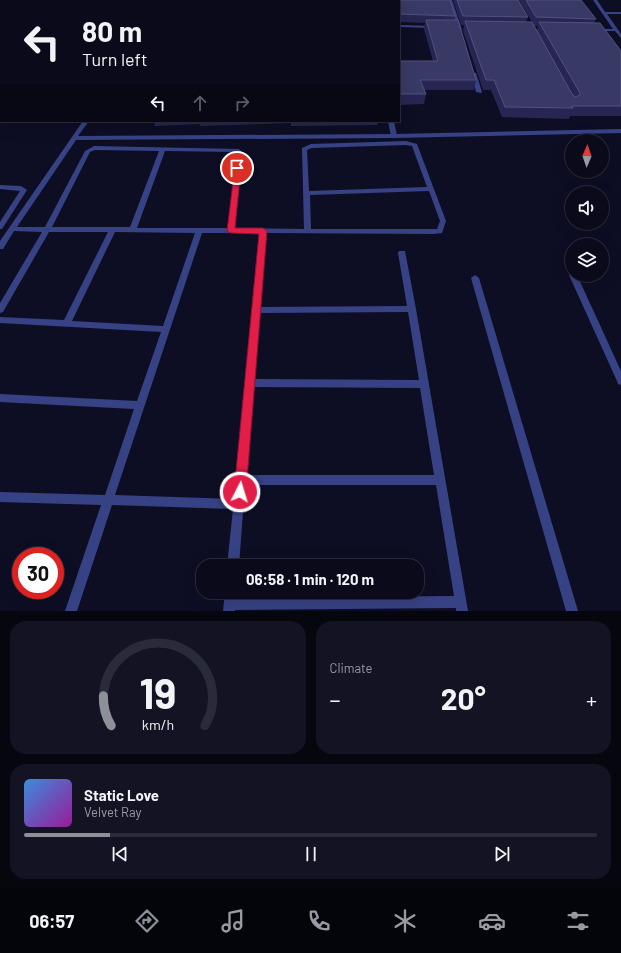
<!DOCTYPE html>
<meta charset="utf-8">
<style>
body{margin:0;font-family:Barlow,sans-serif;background:#131324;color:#f1f3f6;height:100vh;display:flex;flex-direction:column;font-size:15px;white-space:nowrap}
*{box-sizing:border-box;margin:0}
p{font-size:13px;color:#999aa3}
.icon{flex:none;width:22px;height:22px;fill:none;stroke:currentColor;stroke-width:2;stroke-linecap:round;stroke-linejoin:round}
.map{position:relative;height:611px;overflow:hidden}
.side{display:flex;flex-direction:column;gap:10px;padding:10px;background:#06060f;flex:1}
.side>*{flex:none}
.hud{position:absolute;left:0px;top:0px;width:400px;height:122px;box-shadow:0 4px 16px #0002,0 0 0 1px #2a2b3a;background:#0a0a1b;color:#f1f3f6;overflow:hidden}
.needle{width:26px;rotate:2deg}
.tools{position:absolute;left:565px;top:134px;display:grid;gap:8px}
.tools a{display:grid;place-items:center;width:44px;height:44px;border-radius:50%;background:#0a0a1b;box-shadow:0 4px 16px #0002,0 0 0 1px #2a2b3a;font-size:20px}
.speed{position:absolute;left:12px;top:547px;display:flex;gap:8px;font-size:20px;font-weight:700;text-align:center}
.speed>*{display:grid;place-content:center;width:52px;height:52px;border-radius:50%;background:#0a0a1b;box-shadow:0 4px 16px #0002,0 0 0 1px #2a2b3a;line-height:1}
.speed .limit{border:6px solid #d22;background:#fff;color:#111}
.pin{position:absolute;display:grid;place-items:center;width:34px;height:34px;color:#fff;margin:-17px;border:2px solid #fff;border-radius:50%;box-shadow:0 1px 4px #0007}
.me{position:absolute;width:44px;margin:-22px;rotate:5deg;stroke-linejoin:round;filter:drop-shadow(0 0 3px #0008)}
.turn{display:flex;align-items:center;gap:14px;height:84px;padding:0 16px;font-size:18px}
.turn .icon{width:52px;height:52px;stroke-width:2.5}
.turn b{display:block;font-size:28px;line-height:34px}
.lanes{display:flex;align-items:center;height:38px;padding:0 16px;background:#0003;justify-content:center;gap:20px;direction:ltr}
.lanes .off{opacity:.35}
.big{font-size:30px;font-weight:700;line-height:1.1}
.side .card{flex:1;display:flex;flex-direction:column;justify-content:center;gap:6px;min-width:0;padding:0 14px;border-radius:16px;background:#131324}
.side .dial{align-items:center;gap:0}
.dial svg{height:104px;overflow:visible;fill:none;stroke:#2a2b3a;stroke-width:7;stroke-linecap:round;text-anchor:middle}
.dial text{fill:#f1f3f6;stroke:none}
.song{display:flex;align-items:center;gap:12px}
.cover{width:48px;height:48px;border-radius:6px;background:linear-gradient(135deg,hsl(210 70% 55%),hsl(300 70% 35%))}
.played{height:4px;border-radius:2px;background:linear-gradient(90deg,#8c9099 15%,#2a2b3a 15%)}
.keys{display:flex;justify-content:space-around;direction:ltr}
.heat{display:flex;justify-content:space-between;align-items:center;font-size:22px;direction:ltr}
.side .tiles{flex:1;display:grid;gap:10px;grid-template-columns:1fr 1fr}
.card:last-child{grid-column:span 2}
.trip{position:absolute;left:196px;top:559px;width:228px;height:40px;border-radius:16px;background:#0a0a1b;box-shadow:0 4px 16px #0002,0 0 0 1px #2a2b3a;font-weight:700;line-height:40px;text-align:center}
.dock{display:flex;height:64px;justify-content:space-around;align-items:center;background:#04040b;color:#999aa3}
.dock .icon{width:28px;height:28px}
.dock .on{color:#8c9099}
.dock b{font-size:18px;color:#f1f3f6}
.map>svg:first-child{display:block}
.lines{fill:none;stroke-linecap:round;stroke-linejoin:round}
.lane{fill:#374285;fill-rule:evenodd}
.street{fill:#374285;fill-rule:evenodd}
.wall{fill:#272653;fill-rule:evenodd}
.building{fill:#393965;stroke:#51517e}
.route{fill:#e11d48;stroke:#92132f}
</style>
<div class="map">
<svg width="621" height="611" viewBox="0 0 621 611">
<rect width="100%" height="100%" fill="#0d0e24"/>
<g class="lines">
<polygon class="lane" points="388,121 394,121 397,136 396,137 392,137 391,136"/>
<g class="street">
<polygon points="448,0 452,0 462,30 458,29"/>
<polygon points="593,0 597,0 605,12 621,12 621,14 607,14 621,34 621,38 615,31 594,31 594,30 596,29 613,29"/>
<polygon points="399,25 434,26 436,27 434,28 399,27"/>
<rect x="0" y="43" width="1" height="2"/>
<polygon points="471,72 476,73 482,92 481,93 476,92"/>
<polygon points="0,119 1,121 4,121 0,123"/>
<path d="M83 121H89L78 136 394 134 621 129V133L394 138 76 140 17 227H45L85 151 94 146 239 149 242 152 235 228 304 229 302 148 311 144 406 141 417 144 446 221 442 233 434 234 266 233 260 307 407 306 398 253 399 251H405L416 309 468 611H456V608L235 610V611H223L225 592H237L236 598 454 596 436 485H245L239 566H227L233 509 112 505 77 611H65L101 505 0 502V492L105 495 134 409 0 402V394L137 401 161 332 0 323V317L64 320 108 232H49L3 312 0 313V303L42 232 14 231 3 249H0V241ZM406 145 412 146 427 187 309 191 307 150 312 148ZM95 150 159 151 130 227H52L90 152ZM165 151 236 152 228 228H137ZM429 191 440 221 437 229H311L310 195ZM115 232 195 233 163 326 72 321ZM202 233H259L234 499 115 495ZM408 312 419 380 254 379 260 313ZM254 387 420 388 434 475H246Z"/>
<polygon points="0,185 21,186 27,190 2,229 0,229 0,222 20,191 0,189"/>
<polygon points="570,273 572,273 572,275 577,275 621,371 621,385 618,384 617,381 569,275"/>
<polygon points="475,275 479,278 578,611 566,611 471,278"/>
</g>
</g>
<g class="wall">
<path d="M453 0H518L528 17 526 22H532L519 0H581L596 19 594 23 621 51V116H570L569 119 502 117 491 90H483L463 31 464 25H461ZM534 26H538L537 31Z"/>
<polygon points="399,1 455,16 455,20 476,80 474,90 424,90 426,94 424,104 399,105 399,61 433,61 424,29 425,23 399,22"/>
<polygon points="154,121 378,121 377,125 291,126 291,123 200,126 200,124 155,126"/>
</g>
<g class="building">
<polygon points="186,0 450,0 455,16 399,14 399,1 186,1"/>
<polygon points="457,0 518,0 528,17 463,16"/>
<polygon points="526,0 581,0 596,19 536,17"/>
<polygon points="426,20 458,20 476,80 420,80 426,94 399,94 399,61 438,61"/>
<polygon points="465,21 532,22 572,94 575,97 580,95 580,93 539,22 600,23 621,51 621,106 572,106 573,108 505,107 494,80 486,80"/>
</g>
<polygon class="route" points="235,166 240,166 241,168 235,228 263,228 267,231 246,492 244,496 240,498 236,496 234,492 259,234 231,233 227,231"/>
</svg>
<div class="tools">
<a><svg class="needle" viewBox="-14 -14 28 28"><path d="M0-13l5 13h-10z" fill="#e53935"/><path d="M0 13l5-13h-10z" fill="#999aa3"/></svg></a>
<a><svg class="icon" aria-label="sound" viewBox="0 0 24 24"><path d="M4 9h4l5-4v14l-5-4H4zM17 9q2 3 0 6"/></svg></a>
<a><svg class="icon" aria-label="layers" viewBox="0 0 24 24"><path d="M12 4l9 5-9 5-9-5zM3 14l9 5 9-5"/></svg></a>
</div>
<div class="speed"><div class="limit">30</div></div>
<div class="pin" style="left:237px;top:168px;background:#d93025"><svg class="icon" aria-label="arrive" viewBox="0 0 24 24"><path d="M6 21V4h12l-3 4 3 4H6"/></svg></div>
<svg class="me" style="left:240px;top:492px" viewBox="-20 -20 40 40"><circle r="17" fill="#e11d48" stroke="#fff" stroke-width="3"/><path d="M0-11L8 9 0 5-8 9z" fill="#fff"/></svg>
<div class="trip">06:58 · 1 min · 120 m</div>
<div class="hud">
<div class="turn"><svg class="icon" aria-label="left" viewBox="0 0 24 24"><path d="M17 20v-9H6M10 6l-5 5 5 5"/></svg><div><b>80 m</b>Turn left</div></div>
<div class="lanes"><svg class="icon" aria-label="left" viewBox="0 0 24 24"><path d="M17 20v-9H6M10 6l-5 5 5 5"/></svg><svg class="icon off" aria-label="ahead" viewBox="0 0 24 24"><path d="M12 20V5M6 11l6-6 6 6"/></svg><svg class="icon off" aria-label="right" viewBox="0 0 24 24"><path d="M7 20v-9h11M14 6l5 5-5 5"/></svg></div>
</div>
</div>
<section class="side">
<div class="tiles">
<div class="card dial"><svg viewBox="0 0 100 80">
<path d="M14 69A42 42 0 1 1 86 69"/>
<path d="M14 69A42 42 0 0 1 8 46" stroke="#8c9099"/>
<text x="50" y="56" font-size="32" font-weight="700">19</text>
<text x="50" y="72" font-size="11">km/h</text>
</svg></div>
<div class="card"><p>Climate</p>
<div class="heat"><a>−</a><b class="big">20°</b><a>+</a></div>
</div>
<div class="card">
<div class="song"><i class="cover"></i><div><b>Static Love</b><p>Velvet Ray</p></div></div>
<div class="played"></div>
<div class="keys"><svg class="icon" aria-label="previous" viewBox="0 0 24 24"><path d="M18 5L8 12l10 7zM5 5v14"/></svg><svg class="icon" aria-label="pause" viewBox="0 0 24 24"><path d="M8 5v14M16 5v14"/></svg><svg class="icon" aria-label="next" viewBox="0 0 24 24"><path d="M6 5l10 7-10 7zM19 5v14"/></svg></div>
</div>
</div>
</section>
<nav class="dock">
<b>06:57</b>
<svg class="icon on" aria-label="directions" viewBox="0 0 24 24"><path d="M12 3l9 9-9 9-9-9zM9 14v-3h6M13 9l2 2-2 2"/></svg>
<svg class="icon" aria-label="music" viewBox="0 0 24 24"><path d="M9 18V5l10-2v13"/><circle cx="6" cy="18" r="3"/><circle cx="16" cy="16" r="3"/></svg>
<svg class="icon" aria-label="phone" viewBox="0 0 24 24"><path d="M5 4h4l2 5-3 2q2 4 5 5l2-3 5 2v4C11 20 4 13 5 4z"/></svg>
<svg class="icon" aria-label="climate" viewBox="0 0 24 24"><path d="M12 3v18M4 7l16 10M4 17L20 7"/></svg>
<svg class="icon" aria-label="car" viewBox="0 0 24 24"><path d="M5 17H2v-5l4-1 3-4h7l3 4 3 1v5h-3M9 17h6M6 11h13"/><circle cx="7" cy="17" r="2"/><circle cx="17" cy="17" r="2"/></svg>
<svg class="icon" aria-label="filters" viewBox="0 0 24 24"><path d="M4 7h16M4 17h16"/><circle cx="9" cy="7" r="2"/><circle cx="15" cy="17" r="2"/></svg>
</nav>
